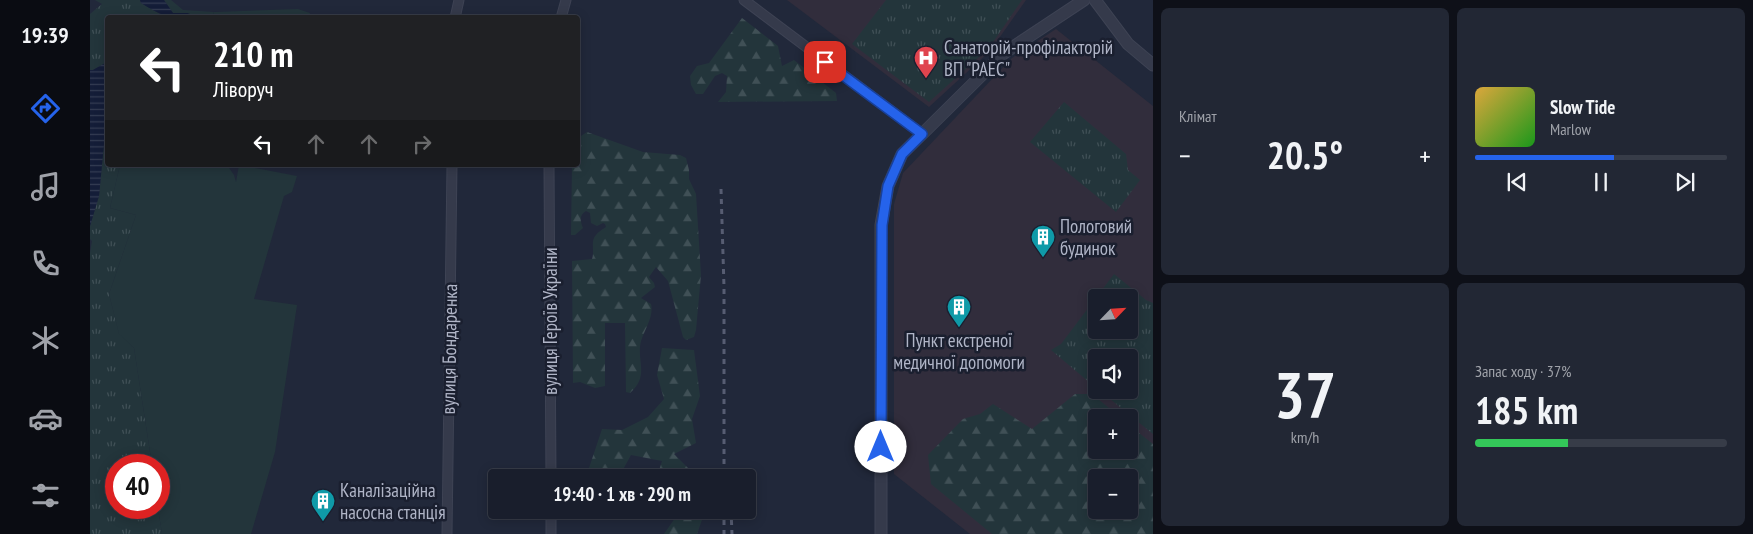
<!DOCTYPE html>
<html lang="uk">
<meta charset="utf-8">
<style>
body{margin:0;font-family:"PT Sans Narrow",sans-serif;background:#222734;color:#f1f3f6;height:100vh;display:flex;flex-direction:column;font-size:19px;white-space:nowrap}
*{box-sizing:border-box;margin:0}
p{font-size:16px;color:#9fa2a9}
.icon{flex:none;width:28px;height:28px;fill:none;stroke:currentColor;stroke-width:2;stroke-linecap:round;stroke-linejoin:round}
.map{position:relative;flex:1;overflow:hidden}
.side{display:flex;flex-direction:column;gap:8px;padding:8px;background:#0e1018;width:600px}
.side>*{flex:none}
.banner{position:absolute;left:15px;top:15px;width:475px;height:152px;border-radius:5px;box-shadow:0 2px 12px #0003,0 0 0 1px #373c48;background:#202124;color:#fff;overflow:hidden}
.needle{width:32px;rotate:65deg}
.buttons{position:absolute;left:998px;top:289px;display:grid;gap:10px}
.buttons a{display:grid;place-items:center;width:50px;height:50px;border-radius:5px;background:#191e2c;box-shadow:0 2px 12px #0003,0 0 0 1px #373c48;font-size:25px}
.speed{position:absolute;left:15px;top:454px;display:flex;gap:10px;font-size:25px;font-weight:700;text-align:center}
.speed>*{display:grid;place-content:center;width:65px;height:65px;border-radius:50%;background:#191e2c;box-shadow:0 2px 12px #0003,0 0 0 1px #373c48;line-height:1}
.speed .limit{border:8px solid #d22;background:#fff;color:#111}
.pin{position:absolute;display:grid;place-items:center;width:42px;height:42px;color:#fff;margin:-21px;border-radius:10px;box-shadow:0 2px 8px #0006}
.me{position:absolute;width:55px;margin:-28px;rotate:0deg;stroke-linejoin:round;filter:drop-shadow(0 0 4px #0008)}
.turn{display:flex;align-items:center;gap:18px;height:105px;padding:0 25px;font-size:22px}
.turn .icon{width:65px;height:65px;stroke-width:2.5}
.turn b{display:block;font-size:35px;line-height:42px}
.lanes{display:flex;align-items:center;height:48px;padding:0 25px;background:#0003;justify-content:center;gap:25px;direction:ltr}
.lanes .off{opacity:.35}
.big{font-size:38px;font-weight:600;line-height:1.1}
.side .card{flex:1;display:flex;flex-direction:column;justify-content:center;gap:8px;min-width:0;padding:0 18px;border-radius:8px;background:#222734}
.side .dial{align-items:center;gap:0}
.dial b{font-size:65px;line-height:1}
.song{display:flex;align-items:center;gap:15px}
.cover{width:60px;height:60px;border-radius:8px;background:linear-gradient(135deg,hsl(40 70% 55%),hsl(120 70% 35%))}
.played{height:5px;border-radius:2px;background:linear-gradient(90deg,#2563eb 55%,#373c48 55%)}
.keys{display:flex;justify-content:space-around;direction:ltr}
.heat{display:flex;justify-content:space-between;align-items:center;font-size:28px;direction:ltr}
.charge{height:8px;border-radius:4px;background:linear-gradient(90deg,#34c759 37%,#373c48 0)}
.side .tiles{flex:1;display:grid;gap:8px;grid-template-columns:repeat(2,1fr)}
.trip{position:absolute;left:398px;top:469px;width:268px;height:50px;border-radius:5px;background:#191e2c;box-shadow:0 2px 12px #0003,0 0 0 1px #373c48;font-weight:600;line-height:50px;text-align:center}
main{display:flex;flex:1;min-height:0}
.tab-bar{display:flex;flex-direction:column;width:90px;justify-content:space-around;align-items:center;background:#0a0c12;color:#9fa2a9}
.tab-bar .icon{width:35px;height:35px}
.tab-bar .on{color:#2563eb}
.tab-bar b{font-size:22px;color:#f1f3f6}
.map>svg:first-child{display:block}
.medical{fill:#312d3c;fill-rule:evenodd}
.grass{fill:url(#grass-tufts);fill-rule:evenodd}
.forest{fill:url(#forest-firs);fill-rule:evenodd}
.garden{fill:#23353b}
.water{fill:url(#water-rules)}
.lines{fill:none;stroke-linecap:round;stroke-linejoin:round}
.minor-casing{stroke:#3e4354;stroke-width:11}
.tertiary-casing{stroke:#3e4354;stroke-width:13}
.minor{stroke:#353a4b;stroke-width:9}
.tertiary{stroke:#353a4b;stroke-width:11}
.rail{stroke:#575d72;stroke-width:3;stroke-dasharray:5 5;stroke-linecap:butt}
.route-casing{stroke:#184099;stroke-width:12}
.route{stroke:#2563eb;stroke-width:9}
.labels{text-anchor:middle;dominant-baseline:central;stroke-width:5;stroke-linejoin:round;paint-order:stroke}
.poi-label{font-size:19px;fill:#b0b5c7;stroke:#1a1f2f;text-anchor:start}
.street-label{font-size:19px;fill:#b0b5c7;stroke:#1a1f2f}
</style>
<main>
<nav class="tab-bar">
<b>19:39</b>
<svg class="icon on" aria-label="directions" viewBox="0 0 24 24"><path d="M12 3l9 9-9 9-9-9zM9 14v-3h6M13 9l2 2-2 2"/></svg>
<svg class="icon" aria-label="music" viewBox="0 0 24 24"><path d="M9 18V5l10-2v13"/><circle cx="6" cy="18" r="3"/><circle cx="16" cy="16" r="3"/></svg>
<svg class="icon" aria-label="phone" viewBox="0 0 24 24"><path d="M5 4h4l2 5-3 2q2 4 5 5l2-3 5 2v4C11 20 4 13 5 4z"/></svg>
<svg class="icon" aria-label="climate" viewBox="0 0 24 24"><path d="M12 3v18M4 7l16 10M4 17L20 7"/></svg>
<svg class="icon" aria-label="car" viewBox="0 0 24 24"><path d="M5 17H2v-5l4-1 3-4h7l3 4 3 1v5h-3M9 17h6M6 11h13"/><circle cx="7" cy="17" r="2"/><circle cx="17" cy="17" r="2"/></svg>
<svg class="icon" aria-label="filters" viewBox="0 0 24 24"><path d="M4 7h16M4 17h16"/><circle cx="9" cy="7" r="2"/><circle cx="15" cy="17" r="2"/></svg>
</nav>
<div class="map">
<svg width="1063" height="534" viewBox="0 0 1063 534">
<defs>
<pattern id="grass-tufts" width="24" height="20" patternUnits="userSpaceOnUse" patternTransform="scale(1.25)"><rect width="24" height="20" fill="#23353b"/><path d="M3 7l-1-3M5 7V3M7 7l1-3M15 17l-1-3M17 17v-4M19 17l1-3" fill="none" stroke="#405056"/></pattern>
<pattern id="forest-firs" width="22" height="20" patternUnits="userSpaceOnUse" patternTransform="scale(1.25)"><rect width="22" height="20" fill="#23353b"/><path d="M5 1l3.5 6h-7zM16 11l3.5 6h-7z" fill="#405056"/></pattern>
<pattern id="water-rules" width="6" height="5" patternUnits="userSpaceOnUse" patternTransform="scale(1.25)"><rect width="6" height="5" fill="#141d38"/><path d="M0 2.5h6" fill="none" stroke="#343c53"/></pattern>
</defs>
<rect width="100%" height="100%" fill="#21283a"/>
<g class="medical">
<polygon points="697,0 936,0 900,51 839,107"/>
<path d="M966 29 1063 106V534H880L804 474V204L813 173 922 58ZM1006 298H1039V330H1006ZM1006 358H1039V390H1006ZM1006 418H1039V450H1006ZM1006 478H1039V510H1006Z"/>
</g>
<g class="grass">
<polygon points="5,0 50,0 51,3 70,14 83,17 18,18 17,62 3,70 0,70 0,14 12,4"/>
<polygon points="74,0 81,0 93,10 124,12 122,17 90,17 98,13 83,13"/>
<polygon points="796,0 932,0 899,48 839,102 762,44"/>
<polygon points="974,102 1036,154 1038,170 1050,180 1026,212 940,142"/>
<polygon points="17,141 18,165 30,165 20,208 46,215 19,294 29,333 44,348 62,465 26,465 26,508 68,508 72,534 0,534 0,253 2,241 0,239 0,226 9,196 14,144"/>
<path d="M1024 274 1056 300 1063 303V434L1009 390H1039V358H1006V388L961 350 971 344ZM1006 298H1039V330H1006Z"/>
</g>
<g class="forest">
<polygon points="652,18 688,46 692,66 704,60 746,93 747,101 628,102 636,92 637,76 632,73 625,76 613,94 606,94 601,85 600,76 607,66 619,63"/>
<path d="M497 132 553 152 590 155 596 158 599 170V179L606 194 611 275 606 330 604 337 596 340 593 337 578 281 566 267 559 277 564 283 565 287 551 298 561 304C564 316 555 329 551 341 546 361 560 375 540 393L536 392 535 323H515V386L505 388 490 382 483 383 482 261 502 259C505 251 500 241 506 235 508 232 513 229 516 227L515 224 513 223 507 226 501 223 500 213 496 211C489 215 490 221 493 228L485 235H481L482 165H488V138Z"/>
<polygon points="572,348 604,350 610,396 602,419 606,443 584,454 603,473 602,477 567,477 572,461 541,455 530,475 524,477 496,477 512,429 532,430 558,417 574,399 567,375"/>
<path d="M985 394H1002L1030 417 1006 418V450H1039V425L1063 444V534H902L841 484 838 455 873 419 890 414 903 404 942 429ZM1006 478H1039V510H1006Z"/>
<polygon points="579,510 607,510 613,517 607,534 574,534 585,518"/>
</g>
<g class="garden">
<polygon points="208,9 220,13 219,17 122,17 124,12"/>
<polygon points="30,165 137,165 144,175 146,182 149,165 207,176 202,192 194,196 164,299 207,305 185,452 161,534 72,534 68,508 69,465 62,465 44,348 29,334 19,294 46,215 20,208"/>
</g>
<g class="water">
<path d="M50 0H74L83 13H100C80 22 68 13 51 3Z"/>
<polygon points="17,62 17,141 14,144 9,196 0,226 0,70 3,70"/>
</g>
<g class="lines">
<defs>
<g id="minor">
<polyline points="654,0 832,134"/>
<polyline points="365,18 369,0"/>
<polyline points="471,18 476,0"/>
<polyline points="459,165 461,478"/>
<polyline points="461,510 461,534"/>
<polyline points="357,534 362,165"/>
</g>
<g id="tertiary">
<polyline points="1005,0 1038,44 1063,65"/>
<polyline points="791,534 791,225 798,186 812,154 914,53 994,0"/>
</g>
</defs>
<use href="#minor" class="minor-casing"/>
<use href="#tertiary" class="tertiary-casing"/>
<use href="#minor" class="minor"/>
<use href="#tertiary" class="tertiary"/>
<g class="rail">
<polyline points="631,189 634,287 634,478"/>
<polyline points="634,510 634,534"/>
<polyline points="641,510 642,534"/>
</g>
</g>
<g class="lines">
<defs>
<polyline id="route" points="735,62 832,134 812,154 798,186 792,225 791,447"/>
</defs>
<use href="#route" class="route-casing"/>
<use href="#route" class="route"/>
</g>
<defs>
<symbol id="hospital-pin" viewBox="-11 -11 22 30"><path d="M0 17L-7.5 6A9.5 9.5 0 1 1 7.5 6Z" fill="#e0444e" stroke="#1a1f2f"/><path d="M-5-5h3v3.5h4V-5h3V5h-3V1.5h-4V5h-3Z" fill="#fff"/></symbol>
<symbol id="building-pin" viewBox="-11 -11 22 30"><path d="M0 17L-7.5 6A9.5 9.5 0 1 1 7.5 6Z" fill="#0f9aa8" stroke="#1a1f2f"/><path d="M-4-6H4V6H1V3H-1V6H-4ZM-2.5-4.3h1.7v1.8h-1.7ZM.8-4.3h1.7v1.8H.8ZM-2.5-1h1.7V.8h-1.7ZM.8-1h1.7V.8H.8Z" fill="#fff"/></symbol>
</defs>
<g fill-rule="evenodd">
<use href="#hospital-pin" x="822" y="44" width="28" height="38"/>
<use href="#building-pin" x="939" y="223" width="28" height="38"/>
<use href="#building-pin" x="855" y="293" width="28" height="38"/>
<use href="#building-pin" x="219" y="487" width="28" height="38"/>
</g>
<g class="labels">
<g class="poi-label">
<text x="854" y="47">Санаторій-профілакторій<tspan x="854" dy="22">ВП "РАЕС"</tspan></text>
<text x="970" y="226">Пологовий<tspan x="970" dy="22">будинок</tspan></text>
<text x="869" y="340" text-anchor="middle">Пункт екстреної<tspan x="869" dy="22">медичної допомоги</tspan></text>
<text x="250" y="490">Каналізаційна<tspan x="250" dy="22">насосна станція</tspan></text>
</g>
<g class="street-label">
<text transform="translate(460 321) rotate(-90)">вулиця Героїв України</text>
<text transform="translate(359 349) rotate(-89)">вулиця Бондаренка</text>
</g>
</g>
</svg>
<div class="buttons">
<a><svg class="needle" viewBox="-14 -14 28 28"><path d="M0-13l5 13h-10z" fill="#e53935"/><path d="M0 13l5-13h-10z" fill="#9fa2a9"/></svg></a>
<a><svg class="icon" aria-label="sound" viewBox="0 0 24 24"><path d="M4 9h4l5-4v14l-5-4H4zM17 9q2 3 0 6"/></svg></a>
<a>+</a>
<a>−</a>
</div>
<div class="speed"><div class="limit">40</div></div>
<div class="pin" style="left:735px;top:62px;background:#d93025"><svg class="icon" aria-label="arrive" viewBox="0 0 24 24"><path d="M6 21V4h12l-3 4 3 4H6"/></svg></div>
<svg class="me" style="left:791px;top:447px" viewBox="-20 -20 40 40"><circle r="19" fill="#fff"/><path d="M0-13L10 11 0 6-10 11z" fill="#2563eb"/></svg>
<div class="trip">19:40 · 1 хв · 290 m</div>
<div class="banner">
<div class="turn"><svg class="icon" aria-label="left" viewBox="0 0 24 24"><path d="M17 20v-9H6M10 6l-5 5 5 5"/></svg><div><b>210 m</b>Ліворуч</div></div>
<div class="lanes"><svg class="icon" aria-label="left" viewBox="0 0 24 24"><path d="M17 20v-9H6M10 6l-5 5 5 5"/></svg><svg class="icon off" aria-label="ahead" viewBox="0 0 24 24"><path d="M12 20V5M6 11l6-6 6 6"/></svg><svg class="icon off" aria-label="ahead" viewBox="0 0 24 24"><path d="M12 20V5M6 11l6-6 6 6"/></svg><svg class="icon off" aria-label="right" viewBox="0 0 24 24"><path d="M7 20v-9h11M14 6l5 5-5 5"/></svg></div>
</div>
</div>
<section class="side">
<div class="tiles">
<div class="card"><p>Клімат</p>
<div class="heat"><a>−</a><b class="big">20.5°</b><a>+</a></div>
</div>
<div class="card">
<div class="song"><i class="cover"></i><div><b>Slow Tide</b><p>Marlow</p></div></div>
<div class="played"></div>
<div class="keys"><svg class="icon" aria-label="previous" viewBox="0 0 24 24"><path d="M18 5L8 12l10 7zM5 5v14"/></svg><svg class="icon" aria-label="pause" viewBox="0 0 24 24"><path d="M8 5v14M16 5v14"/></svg><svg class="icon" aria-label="next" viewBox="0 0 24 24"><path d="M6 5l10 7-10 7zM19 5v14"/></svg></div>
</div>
<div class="card dial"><b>37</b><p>km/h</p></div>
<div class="card"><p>Запас ходу · 37%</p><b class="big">185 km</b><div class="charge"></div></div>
</div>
</section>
</main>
